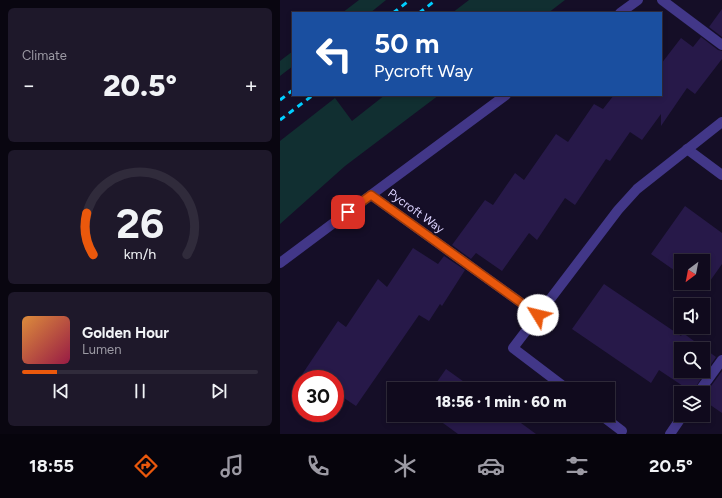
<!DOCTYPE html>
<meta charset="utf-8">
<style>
body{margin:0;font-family:Figtree,sans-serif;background:#1e182a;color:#f1f3f6;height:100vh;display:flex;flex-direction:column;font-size:15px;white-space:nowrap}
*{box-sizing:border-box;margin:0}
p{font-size:13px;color:#9c9aa4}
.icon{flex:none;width:22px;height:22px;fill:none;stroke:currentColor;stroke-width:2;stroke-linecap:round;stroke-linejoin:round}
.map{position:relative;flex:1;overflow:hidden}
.drawer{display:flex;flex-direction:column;gap:8px;padding:8px;background:#090610;width:280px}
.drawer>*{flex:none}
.banner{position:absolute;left:12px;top:12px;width:370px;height:84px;border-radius:0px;box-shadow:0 2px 6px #0003,0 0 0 1px #302b3b;background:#1a4fa0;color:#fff;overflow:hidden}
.needle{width:26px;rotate:212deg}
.tools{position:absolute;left:394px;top:254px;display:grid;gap:8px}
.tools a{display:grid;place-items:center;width:36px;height:36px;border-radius:0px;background:#100a1d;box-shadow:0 2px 6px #0003,0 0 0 1px #302b3b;font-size:20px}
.speed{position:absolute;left:12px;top:370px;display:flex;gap:8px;font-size:20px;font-weight:700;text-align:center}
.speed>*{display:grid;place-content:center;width:52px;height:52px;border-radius:50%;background:#100a1d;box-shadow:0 2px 6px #0003,0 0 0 1px #302b3b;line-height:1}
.speed .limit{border:6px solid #d22;background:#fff;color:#111}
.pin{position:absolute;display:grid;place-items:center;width:34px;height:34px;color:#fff;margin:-17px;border-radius:8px;box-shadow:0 2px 6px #0006}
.me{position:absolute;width:44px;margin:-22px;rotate:306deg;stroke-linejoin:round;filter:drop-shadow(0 0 3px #0008)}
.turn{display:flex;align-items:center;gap:14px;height:84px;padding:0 16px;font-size:18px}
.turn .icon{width:52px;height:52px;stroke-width:2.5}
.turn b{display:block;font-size:28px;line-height:34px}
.big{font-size:30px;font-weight:800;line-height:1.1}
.drawer .card{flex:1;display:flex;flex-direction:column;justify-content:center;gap:6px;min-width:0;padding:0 14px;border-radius:6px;background:#1e182a}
.drawer .dial{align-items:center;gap:0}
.dial svg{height:104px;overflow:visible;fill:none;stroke:#302b3b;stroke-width:7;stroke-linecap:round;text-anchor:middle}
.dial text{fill:#f1f3f6;stroke:none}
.song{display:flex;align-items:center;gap:12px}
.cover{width:48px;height:48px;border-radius:6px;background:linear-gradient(135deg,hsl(30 70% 55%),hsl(340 70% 35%))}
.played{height:4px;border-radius:2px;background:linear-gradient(90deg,#ea580c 15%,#302b3b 15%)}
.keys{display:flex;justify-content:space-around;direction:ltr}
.heat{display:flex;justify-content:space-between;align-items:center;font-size:22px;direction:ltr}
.trip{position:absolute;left:107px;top:382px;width:228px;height:40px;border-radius:0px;background:#100a1d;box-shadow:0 2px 6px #0003,0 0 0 1px #302b3b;font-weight:800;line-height:40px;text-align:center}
.menu{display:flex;height:64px;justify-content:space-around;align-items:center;background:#06040c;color:#9c9aa4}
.menu .icon{width:28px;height:28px}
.menu .on{color:#ea580c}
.menu b{font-size:18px;color:#f1f3f6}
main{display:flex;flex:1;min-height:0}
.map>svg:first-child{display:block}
.green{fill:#112f31}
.building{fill:#271949;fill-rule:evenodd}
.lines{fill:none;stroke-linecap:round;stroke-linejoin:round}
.lane{stroke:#423788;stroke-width:10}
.street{stroke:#423788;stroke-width:10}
.rail{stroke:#00cdff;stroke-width:3;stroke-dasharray:6 5;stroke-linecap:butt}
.route-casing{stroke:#983908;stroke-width:10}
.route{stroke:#ea580c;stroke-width:7}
.labels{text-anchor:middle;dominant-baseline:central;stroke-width:4;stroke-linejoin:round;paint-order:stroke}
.street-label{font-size:12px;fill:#ddd4ff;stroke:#150e27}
</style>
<main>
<section class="drawer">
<div class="card"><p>Climate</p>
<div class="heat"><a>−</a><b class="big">20.5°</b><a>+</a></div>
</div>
<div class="card dial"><svg viewBox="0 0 100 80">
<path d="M14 69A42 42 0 1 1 86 69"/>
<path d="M14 69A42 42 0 0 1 9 37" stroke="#ea580c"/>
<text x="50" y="56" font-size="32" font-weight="700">26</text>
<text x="50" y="72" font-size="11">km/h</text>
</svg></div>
<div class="card">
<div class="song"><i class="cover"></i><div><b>Golden Hour</b><p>Lumen</p></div></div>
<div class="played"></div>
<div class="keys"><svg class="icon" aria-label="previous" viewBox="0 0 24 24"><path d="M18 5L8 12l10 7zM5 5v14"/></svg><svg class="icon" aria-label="pause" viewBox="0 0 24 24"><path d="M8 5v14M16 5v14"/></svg><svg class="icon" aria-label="next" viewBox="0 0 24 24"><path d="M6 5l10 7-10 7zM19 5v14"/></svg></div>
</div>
</section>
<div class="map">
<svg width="442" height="434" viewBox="0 0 442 434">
<rect width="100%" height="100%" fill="#150e27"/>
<g class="green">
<polygon points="79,0 106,0 90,13 62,13"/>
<polygon points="189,0 285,0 268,13 172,13"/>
<polygon points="13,51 13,66 0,76 0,61"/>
<polygon points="105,95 159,95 65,166 0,224 0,141 55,98 72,121"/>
</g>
<g class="building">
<polygon points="442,9 442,37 429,27"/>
<polygon points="421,37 438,50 442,51 442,59 415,94 407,88 381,126 381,114 362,140 350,132 330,161 326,159 295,205 285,198 257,240 249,233 222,271 196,253 191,259 172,245 205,200 213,205 235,173 244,180 276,134 288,142 314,104 323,109 334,95 381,95 381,64 401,38 413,47"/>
<polygon points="405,206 442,233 442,264 423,291 412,283 423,283 423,261 401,261 401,275 371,254"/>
<polygon points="133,248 158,264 164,256 185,270 162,306 160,304 149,321 139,315 76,406 55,392 55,379 19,379 58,321 66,327 98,279 107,287"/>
<path d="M324 284 401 336 403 333 436 357 412 392 379 370 371 383 292 329ZM401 349H423V371H401Z"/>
<polygon points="166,369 194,389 152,389"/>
<polygon points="442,371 442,413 423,400 423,397"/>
<polygon points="152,415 230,415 256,434 178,434"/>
</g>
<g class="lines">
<g class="lane">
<polyline points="382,0 442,45"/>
<polyline points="340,13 358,0"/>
<polyline points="407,149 442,175"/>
<polyline points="91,195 226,95"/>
<polyline points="418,393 442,360"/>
<polyline points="390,434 403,415"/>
</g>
<g class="street">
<polyline points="0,263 91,195 258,315"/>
<polyline points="287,389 233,348 338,210 357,189 442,122"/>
<polyline points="321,415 342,431"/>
</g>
<g class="rail">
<polyline points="113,13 130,0"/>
<polyline points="139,13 156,0"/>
<polyline points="0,100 13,90"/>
<polyline points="0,120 33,95"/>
</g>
</g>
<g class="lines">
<defs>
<polyline id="route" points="68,212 91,195 258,315"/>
</defs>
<use href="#route" class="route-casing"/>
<use href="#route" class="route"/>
</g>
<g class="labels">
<g class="street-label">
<text transform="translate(136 211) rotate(36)">Pycroft Way</text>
</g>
</g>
</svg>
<div class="tools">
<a><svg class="needle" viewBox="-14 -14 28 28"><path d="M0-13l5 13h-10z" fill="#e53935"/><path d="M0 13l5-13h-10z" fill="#9c9aa4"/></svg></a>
<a><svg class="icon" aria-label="sound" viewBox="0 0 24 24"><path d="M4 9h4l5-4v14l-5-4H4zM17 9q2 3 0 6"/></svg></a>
<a><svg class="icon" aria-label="search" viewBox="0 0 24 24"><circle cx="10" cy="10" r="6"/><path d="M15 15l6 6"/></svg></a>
<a><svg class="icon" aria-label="layers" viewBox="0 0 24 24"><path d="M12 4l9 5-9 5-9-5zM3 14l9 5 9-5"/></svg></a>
</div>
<div class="speed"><div class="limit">30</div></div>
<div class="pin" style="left:68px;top:212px;background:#d93025"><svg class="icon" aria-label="arrive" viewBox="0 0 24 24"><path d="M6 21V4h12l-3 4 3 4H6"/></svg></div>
<svg class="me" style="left:258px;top:315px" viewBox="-20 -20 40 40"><circle r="19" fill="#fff"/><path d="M0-13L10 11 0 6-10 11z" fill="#ea580c"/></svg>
<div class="trip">18:56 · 1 min · 60 m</div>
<div class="banner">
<div class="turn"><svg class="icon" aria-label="left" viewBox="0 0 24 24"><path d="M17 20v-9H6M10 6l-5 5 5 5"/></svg><div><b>50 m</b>Pycroft Way</div></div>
</div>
</div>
</main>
<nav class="menu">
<b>18:55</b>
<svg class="icon on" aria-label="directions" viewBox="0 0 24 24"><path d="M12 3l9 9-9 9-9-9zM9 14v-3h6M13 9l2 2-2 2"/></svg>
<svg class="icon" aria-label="music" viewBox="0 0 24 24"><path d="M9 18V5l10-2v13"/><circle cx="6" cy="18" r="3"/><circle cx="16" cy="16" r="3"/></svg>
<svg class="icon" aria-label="phone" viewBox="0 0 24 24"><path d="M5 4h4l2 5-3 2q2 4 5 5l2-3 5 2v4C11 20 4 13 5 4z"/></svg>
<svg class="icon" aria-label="climate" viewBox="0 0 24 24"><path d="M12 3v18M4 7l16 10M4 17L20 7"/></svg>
<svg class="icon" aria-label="car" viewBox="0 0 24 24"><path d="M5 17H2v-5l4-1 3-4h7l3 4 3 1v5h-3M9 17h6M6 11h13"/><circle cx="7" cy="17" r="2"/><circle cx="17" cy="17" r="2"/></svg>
<svg class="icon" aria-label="filters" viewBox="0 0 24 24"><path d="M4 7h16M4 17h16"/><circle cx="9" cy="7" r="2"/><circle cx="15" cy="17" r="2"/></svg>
<b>20.5°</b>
</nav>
